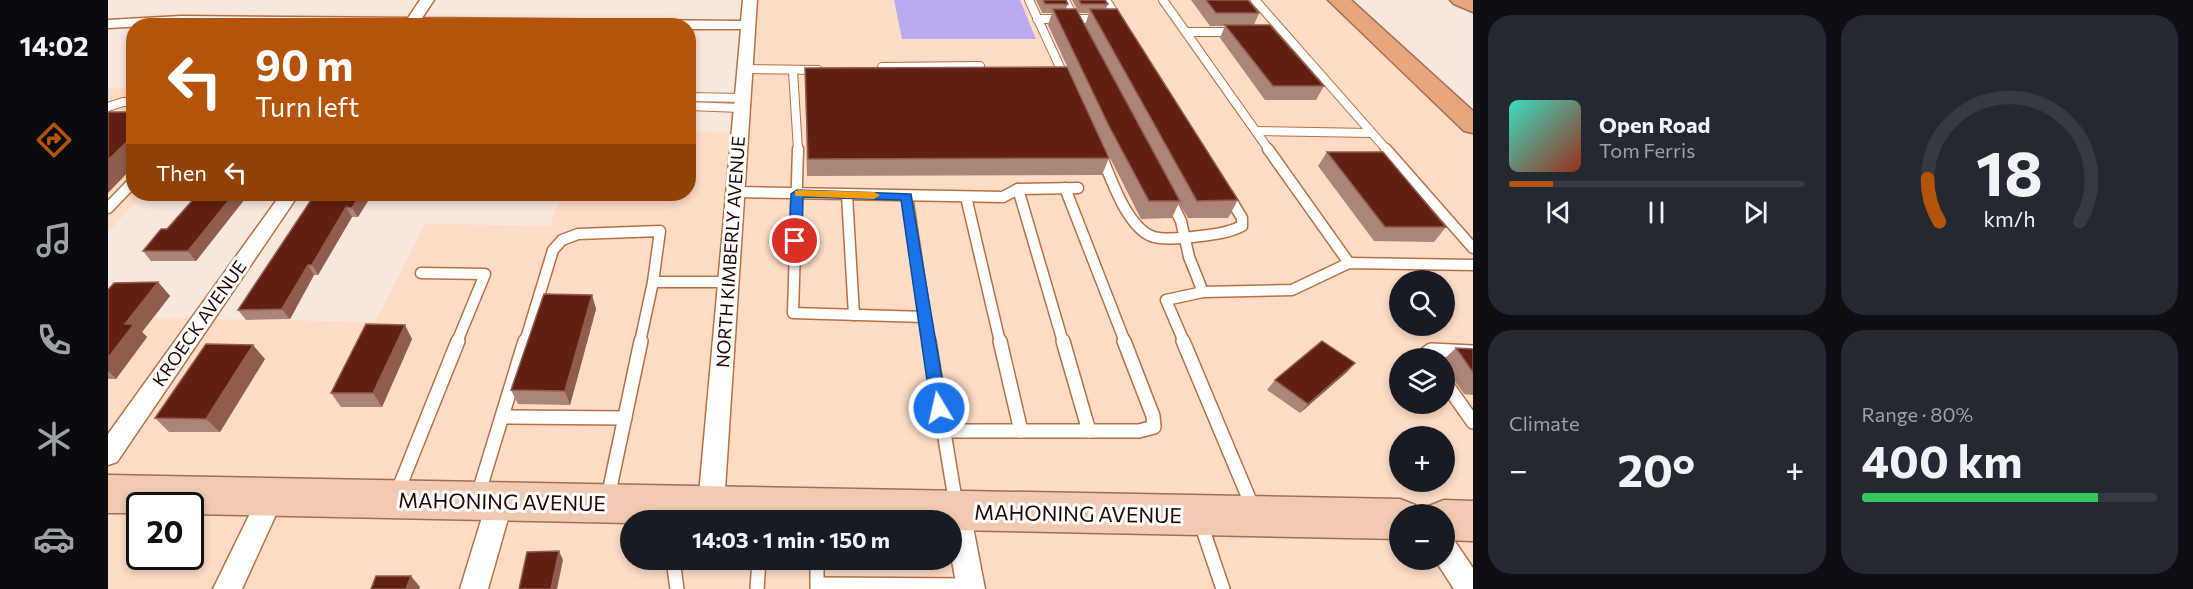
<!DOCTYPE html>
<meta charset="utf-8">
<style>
body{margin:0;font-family:Commissioner,sans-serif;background:#242831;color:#f1f3f6;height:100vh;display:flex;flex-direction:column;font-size:22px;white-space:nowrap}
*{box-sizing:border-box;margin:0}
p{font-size:20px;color:#9ea1a6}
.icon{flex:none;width:33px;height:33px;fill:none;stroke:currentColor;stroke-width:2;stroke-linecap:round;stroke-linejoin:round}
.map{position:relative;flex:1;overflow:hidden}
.panel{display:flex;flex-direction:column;gap:15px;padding:15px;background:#0d0f14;width:720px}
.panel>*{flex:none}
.top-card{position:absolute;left:18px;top:18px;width:570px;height:183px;border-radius:24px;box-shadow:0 3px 9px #0003;background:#b45309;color:#fff;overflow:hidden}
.buttons{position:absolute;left:1281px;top:270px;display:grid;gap:12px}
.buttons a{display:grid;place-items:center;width:66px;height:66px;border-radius:50%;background:#171b24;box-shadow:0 3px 9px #0003;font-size:30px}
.speed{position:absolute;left:18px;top:492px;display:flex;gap:12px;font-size:30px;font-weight:700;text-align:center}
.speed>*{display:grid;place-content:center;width:78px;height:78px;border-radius:50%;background:#171b24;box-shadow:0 3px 9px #0003;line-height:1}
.speed .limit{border:3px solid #111;border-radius:9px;background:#fff;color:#111}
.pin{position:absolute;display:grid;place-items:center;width:51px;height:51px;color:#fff;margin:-26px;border:3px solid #fff;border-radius:50%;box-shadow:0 2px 6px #0007}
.me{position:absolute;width:66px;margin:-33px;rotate:351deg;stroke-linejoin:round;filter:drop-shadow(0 0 4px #0008)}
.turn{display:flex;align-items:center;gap:21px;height:126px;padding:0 30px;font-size:27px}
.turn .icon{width:78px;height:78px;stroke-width:2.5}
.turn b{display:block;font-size:42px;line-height:51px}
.then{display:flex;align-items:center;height:57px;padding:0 30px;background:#0003;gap:12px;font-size:22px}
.big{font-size:45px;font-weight:700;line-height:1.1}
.panel .tile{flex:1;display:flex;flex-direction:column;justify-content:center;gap:9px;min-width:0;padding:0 21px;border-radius:24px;background:#242831}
.panel .dial{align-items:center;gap:0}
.dial svg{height:156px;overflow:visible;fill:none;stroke:#363941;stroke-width:7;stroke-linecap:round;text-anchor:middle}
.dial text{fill:#f1f3f6;stroke:none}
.song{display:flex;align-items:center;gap:18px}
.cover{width:72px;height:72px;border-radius:9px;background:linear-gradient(135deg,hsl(170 70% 55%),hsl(10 70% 35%))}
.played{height:6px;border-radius:3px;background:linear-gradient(90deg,#b45309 15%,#363941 15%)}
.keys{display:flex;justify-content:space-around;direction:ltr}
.heat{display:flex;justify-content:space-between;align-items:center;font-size:33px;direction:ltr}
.charge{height:9px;border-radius:4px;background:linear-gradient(90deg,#34c759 80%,#363941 0)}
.panel .tiles{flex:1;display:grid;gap:15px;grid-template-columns:repeat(2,1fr)}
.trip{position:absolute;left:512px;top:510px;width:342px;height:60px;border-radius:30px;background:#171b24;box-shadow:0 3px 9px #0003;font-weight:700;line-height:60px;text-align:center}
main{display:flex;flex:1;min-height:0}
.tabs{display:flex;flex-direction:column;width:108px;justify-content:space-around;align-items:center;background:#090b0e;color:#9ea1a6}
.tabs .icon{width:42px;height:42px}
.tabs .on{color:#b45309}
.tabs b{font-size:27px;color:#f1f3f6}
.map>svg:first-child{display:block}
.built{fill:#fedcc6;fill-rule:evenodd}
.forest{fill:#baabf1}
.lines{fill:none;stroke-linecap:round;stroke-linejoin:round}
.lane-far2-casing{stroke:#b77040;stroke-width:10}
.lane-far1-casing{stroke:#b77040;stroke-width:13}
.lane-casing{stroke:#b77040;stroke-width:16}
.street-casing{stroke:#b77040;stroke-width:3}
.primary-casing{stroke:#a26e51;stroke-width:3}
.highway-casing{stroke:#a26e51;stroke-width:3}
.lane-far2{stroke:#fff;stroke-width:8}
.lane-far1{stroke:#fff;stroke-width:10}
.lane{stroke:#fff;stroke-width:13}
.street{fill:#fff;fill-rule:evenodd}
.primary{fill:#f1cab1;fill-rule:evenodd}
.highway{fill:#e7a67d;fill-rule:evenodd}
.wall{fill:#ac8478}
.shaded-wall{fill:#8f5c4f}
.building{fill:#622012;stroke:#8f5c4f;stroke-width:1.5}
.route{fill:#1a73e8;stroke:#114b97;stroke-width:1.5}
.slow{fill:#f59e0b}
.labels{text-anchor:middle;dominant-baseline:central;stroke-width:6;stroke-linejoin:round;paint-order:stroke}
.street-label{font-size:18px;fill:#210700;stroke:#fff}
.near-street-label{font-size:21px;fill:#210700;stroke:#fff}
</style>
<main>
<nav class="tabs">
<b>14:02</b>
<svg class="icon on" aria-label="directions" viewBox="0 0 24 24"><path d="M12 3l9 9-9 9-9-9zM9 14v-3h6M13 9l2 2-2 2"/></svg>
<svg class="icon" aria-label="music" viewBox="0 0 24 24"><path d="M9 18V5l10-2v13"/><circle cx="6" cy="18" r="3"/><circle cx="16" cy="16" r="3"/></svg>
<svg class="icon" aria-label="phone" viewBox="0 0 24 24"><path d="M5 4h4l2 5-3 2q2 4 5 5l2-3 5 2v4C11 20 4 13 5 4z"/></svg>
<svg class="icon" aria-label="climate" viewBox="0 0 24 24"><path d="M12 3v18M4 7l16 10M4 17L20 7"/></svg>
<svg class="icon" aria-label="car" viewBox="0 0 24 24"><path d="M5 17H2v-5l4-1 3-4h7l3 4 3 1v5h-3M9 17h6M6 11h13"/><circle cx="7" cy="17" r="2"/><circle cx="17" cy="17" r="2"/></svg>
</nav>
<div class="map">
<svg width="1365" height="589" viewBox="0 0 1365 589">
<rect width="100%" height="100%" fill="#f7e7dd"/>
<g class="built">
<path d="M642 0H1231L1365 125V589H0V317L267 322 317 224 442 226 453 194H580L581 131 631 132ZM1292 280H1336V326H1292ZM1292 358H1336V404H1292ZM1292 436H1336V482H1292ZM32 506H82V556H32ZM1292 514H1336V560H1292ZM522 520H843V560H522Z"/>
<polygon points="0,88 25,88 26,194 35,194 0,232"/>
</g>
<polygon class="forest" points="786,0 912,0 928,39 794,39"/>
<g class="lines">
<defs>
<g id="lane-far2">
<polyline points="921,0 957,78"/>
<polyline points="957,0 968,22"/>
<polyline points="998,0 1010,19"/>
<polyline points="1055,0 1161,150"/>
<polyline points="1147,0 1279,150"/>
<polyline points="929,19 992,19"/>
<polyline points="1078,32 1126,32"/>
<polyline points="774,67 872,66"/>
<polyline points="636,69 710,70"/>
<polyline points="685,71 690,150"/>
<polyline points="580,97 634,98"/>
<polyline points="580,106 633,108"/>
<polyline points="0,107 15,102 26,102"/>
<polyline points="1148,131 1263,133"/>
</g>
<g id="lane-far1">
<polyline points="690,149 685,313 817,317"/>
<polyline points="1160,149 1241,263"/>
<polyline points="1278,149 1365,248"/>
<path d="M992 152C1002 176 1019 229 1046 237 1058 240 1072 238 1084 237 1101 235 1118 234 1134 226V218L1120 195"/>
<polyline points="957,188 1017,342"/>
<polyline points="910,189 955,342"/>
<polyline points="626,192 895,197 910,189 970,188"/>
<polyline points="739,195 746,315"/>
<polyline points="799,196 821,342"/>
<polyline points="858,197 892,342"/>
<polyline points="1061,197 1073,221 1081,257 1095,292"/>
<polyline points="0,208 26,181"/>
<polyline points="313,273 377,274 349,342"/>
<polyline points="545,282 620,282"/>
<polyline points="417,342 445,250 454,240 470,234 552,231 545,282 532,342"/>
<polyline points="1076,342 1058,300 1095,292 1184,290 1241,263 1365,265"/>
</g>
<g id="lane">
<polyline points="821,341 848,505"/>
<polyline points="892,341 913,431"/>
<polyline points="955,341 981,431"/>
<polyline points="1075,341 1145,508"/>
<polyline points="1320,358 1319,353 1323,350 1365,352"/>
<polyline points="1336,381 1365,422"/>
<polyline points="395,417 517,418"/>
<polyline points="835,431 1031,431 1046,427 1045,416 1016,341"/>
<polyline points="289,493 350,341"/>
<polyline points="370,495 417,341"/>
<polyline points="500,497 533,341"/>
<polyline points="1093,524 1115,589"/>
<polyline points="565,560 569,589"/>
<polyline points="709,560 709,589"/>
<polyline points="710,584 862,585"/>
<polyline points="649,589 651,560"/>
</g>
<g id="street">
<polygon points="312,0 326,0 314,18 633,21 635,0 649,0 616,505 612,514 603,517 594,514 590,505 633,29 580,29 580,26 73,24 0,28 0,20 73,16 300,18"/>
<polygon points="173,194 191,194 9,462 0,465 0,434"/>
<polygon points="163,485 172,489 176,497 134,589 105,589 154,489"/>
<polygon points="392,489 401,492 405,501 380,589 352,589 379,501 383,492"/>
<polygon points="849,499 858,502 862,511 877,589 849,589 843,555 843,520 837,520 836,511 840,502"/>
<polygon points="1336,536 1346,540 1365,568 1365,589 1346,589 1327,560 1336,560"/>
</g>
<g id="primary">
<polygon points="0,475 1292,499 1307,505 1311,514 1292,514 1292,539 843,530 843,520 522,520 522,523 82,514 82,506 32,506 32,513 0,513"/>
<polygon points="1336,500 1365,501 1365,541 1336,540 1336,514 1317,514 1321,506"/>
</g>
<g id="highway">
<polygon points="1220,0 1243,0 1365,111 1365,133 1356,131"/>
<polygon points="1342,0 1365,0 1365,12 1346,4"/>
</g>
</defs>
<use href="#lane-far2" class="lane-far2-casing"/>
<use href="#lane-far1" class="lane-far1-casing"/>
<use href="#lane" class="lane-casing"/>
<use href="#street" class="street-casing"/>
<use href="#primary" class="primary-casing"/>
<use href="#highway" class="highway-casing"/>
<use href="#lane-far2" class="lane-far2"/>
<use href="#lane-far1" class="lane-far1"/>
<use href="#lane" class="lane"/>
<use href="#street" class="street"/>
<use href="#primary" class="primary"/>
<use href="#highway" class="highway"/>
</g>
<g class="wall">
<polygon points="928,0 958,0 960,4 958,9 977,25 981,13 971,13 964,0 997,0 1000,4 998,9 1130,200 1120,218 1080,218 1071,203 1064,218 1033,219 995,144 940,25 944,13 934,13"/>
<polygon points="1083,0 1140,0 1151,13 1146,25 1216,86 1208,100 1157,100 1112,38 1117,26 1102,26"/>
<polygon points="697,68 1001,158 994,175 699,176"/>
<polygon points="1219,152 1338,227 1326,242 1266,241 1210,166"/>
<polygon points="90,194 139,194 140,195 88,261 43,261 35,251 59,229"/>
<polygon points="253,194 256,194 260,201 250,217 244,217 210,275 206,275 182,319 138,320 130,310"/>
<polygon points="485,194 533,194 532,198 486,199"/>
<polygon points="50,282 62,296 34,332 39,337 8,379 0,379 0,290"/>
<polygon points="484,295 488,309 462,405 410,404 403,390"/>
<polygon points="304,339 274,407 233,407 223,393"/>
<polygon points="1348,348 1365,349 1365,395 1356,394 1336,366 1336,359"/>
<polygon points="157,359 112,432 61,432 47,418"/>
<polygon points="1247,363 1239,372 1192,413 1159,390 1167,380"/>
</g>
<g class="shaded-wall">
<polygon points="26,135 26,166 0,193 0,160"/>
<polygon points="126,194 139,194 140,195 88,261 80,251"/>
<polygon points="253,194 256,194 260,201 250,217 244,208"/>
<polygon points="238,207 244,217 210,275 204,265"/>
<polygon points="200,265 206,275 182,319 174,309"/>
<polygon points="50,282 62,296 34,332 39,337 8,379 0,371 0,358 17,324"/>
<polygon points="484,295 488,309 462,405 457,391"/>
<polygon points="297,325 304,339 274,407 265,393"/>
<polygon points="145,345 157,359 112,432 98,419"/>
<polygon points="1247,363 1239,372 1192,413 1200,404"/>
<polygon points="451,551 455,560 449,589 443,589"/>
<polygon points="303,576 312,587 311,589 298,589"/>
</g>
<g class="building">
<polygon points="935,0 958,0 960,4 937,4"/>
<polygon points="971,0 997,0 1000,4 973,4"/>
<polygon points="1098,0 1140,0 1151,13 1108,13"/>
<polygon points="945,9 968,9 1072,201 1041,201 1001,126"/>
<polygon points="982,9 1009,9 1130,200 1089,201"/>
<polygon points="1117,25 1162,25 1216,86 1165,86"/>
<polygon points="959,67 1001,158 700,159 697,68"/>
<polygon points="0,112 26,112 26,135 0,160"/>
<polygon points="1219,152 1275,152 1338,227 1277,227"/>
<polygon points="90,194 126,194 80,251 35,251 53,229 59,229"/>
<polygon points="207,194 253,194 244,208 238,207 204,265 200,265 174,309 130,310"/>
<polygon points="50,282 17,324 26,324 0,358 0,290 6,283"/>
<polygon points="436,294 484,295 457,391 403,390"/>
<polygon points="258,324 297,325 265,393 223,393"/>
<polygon points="1214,341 1247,363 1200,404 1167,380"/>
<polygon points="98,344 145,345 98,419 47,418"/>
<polygon points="1348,348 1365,349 1365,372"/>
<polygon points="451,551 443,589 411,589 419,552"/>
<polygon points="268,576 303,576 298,589 263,589"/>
</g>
<polygon class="route" points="689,190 803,194 839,408 837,412 831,414 826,412 823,408 793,200 695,197 694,241 687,246 681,241 683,194"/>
<polygon class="slow" points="691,190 766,192 772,195 766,199 687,196 687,191"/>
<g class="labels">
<g class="street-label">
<text transform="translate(622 252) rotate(-86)">NORTH KIMBERLY AVENUE</text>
<text transform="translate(91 323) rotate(-55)">KROECK AVENUE</text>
</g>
<g class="near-street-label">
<text transform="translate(394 501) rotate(1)">MAHONING AVENUE</text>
<text transform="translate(970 513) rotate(1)">MAHONING AVENUE</text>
</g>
</g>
</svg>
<div class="buttons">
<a><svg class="icon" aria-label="search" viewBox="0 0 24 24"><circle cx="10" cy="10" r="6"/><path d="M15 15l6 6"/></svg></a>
<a><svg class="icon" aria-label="layers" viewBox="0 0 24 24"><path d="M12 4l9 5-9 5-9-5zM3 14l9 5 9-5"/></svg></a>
<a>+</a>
<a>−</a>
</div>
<div class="speed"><div class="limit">20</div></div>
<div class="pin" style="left:687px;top:241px;background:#d93025"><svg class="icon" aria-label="arrive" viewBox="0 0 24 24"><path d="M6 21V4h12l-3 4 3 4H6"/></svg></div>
<svg class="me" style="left:831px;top:408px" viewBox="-20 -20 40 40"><circle r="17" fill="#1a73e8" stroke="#fff" stroke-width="3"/><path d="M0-11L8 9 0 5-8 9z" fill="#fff"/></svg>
<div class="trip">14:03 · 1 min · 150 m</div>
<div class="top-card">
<div class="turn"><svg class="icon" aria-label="left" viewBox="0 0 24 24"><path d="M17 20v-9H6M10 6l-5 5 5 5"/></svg><div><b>90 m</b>Turn left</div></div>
<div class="then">Then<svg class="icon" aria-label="left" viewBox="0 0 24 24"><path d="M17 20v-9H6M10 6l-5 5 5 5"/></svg></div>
</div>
</div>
<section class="panel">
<div class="tiles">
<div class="tile">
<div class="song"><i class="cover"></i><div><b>Open Road</b><p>Tom Ferris</p></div></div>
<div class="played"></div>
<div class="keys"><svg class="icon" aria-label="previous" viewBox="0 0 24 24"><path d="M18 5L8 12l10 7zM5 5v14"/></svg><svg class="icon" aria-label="pause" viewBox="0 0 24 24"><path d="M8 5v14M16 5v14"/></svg><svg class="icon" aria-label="next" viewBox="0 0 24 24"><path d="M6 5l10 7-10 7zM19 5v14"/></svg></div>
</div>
<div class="tile dial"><svg viewBox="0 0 100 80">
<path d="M14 69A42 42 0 1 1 86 69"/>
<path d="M14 69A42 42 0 0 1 8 47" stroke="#b45309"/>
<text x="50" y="56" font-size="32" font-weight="700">18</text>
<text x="50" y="72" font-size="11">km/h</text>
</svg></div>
<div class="tile"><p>Climate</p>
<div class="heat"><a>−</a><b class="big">20°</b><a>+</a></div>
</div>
<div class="tile"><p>Range · 80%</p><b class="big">400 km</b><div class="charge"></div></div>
</div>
</section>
</main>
